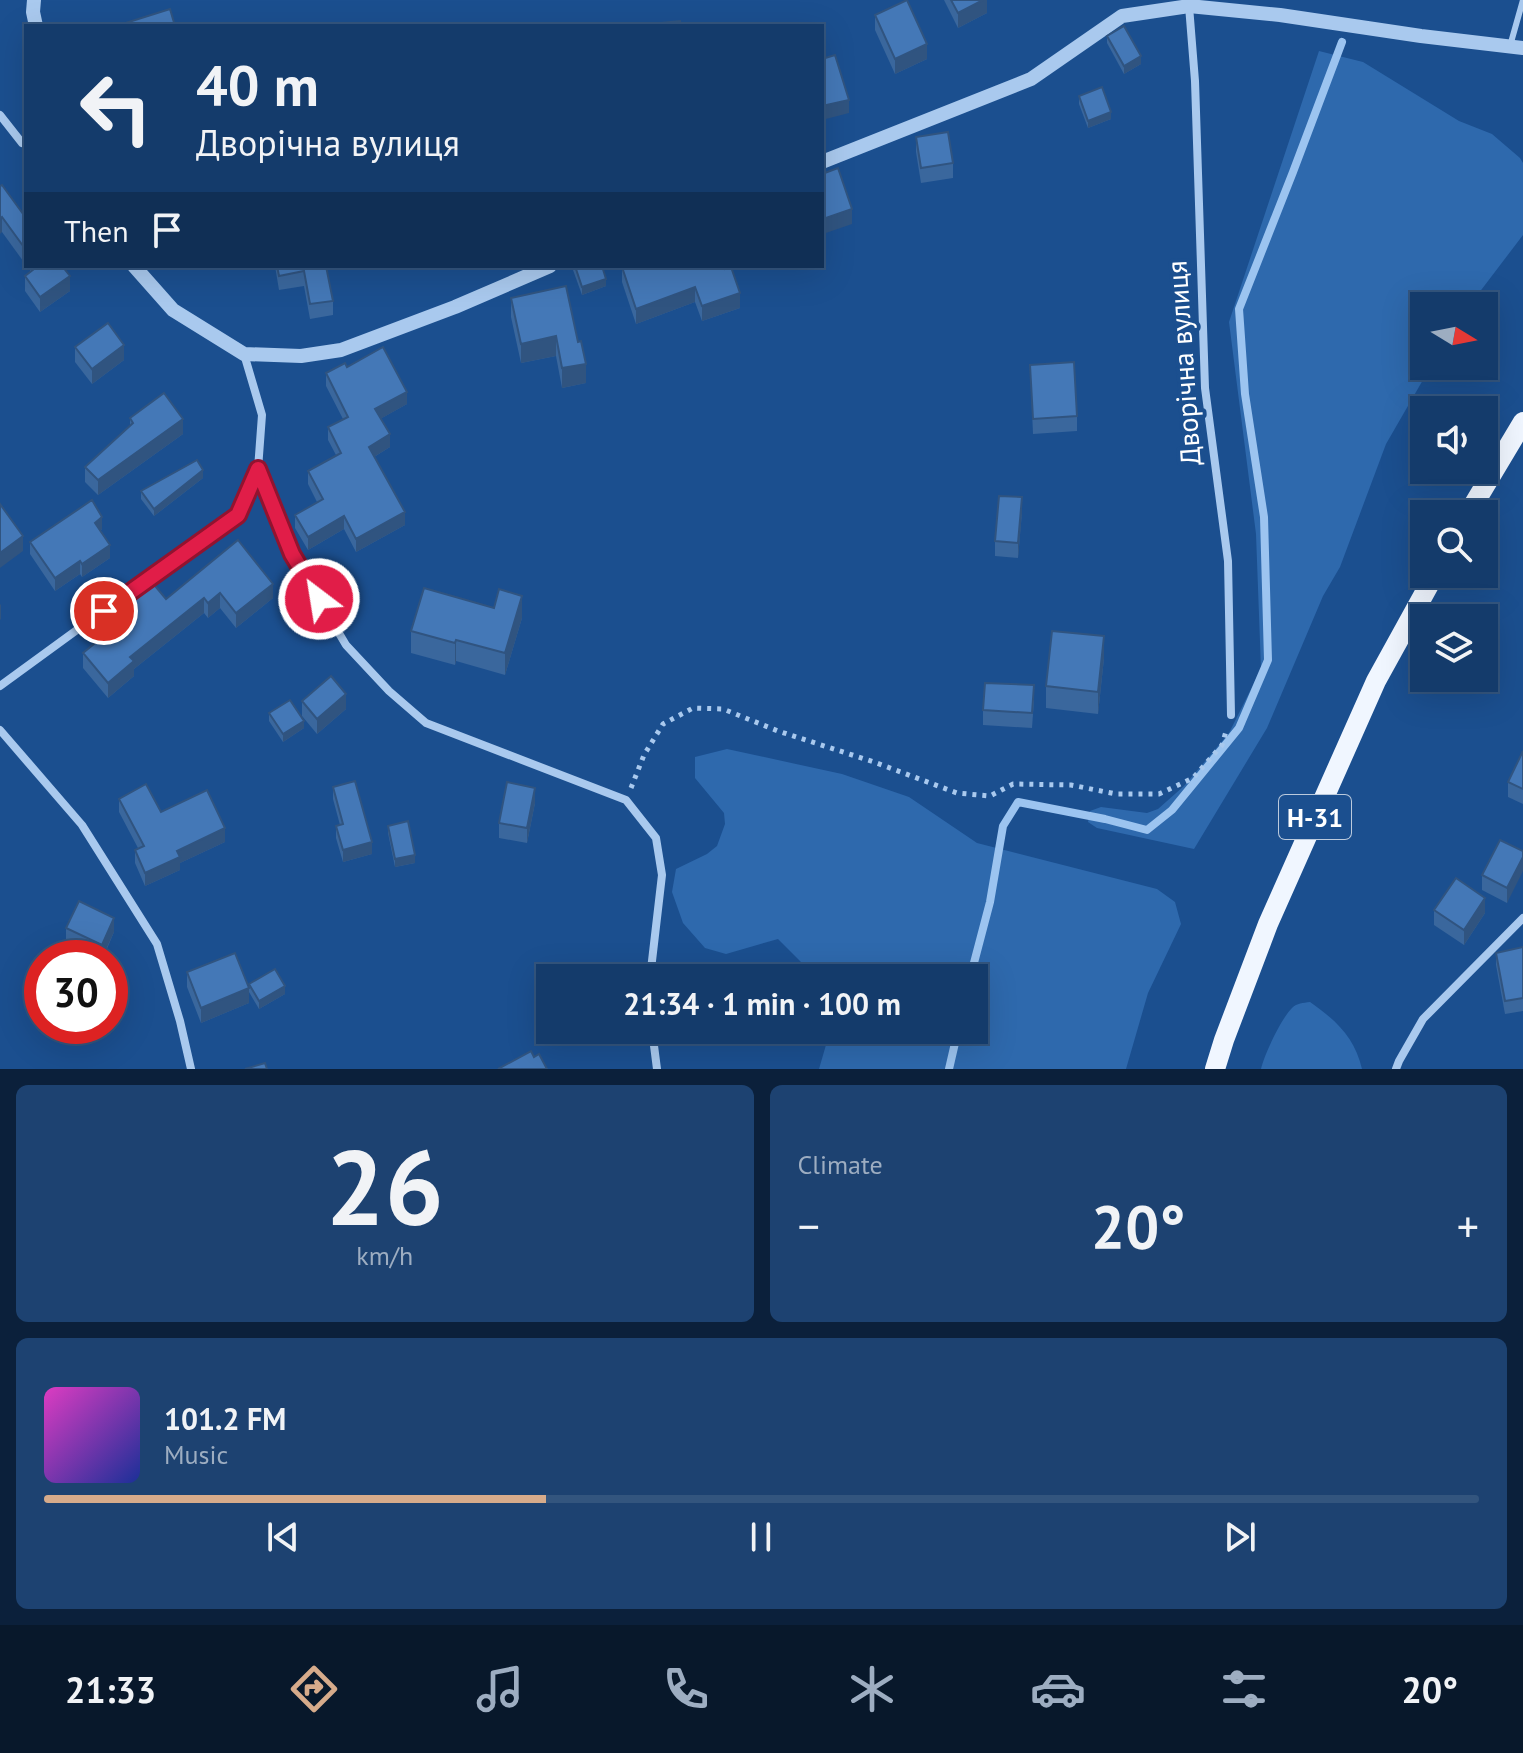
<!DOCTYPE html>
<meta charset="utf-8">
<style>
body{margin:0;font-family:"PT Sans",sans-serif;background:#1d4271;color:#f1f3f6;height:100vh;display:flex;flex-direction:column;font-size:30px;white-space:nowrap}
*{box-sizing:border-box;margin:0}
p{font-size:26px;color:#9dadc1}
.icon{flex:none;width:44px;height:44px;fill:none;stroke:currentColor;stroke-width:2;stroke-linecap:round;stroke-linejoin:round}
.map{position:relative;height:1069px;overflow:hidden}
.panel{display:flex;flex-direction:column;gap:16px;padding:16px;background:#0b203b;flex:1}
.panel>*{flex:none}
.guide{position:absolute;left:24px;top:24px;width:800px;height:244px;border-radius:0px;box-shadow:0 8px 32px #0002,0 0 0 2px #33557e;background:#143b6b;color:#f1f3f6;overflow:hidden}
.needle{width:52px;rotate:100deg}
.buttons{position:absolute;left:1410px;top:292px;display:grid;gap:16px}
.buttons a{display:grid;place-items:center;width:88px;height:88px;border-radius:0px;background:#143b6b;box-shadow:0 8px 32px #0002,0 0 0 2px #33557e;font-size:40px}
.speed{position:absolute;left:24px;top:940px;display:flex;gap:16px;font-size:40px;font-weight:700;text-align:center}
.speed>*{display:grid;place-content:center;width:104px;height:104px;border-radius:50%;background:#143b6b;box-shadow:0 8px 32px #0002,0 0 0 2px #33557e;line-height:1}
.speed .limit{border:12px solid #d22;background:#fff;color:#111}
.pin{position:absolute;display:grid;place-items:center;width:68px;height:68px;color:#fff;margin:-34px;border:4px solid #fff;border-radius:50%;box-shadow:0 2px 8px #0007}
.me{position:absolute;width:88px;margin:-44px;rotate:329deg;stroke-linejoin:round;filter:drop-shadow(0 0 6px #0008)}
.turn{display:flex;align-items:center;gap:28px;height:168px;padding:0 40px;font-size:36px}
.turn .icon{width:104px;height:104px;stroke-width:2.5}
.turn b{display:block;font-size:56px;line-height:68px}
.then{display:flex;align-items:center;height:76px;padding:0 40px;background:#0003;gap:16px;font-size:30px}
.big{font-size:60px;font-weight:700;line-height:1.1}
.panel .tile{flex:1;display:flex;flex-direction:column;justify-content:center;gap:12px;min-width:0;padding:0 28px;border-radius:12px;background:#1d4271}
.panel .dial{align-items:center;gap:0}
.dial b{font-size:104px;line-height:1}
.song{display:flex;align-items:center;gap:24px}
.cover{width:96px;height:96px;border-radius:12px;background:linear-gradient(135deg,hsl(310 70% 55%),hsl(230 70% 35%))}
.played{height:8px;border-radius:4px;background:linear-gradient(90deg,#d6ab8b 35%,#33557e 35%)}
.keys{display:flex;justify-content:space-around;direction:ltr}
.heat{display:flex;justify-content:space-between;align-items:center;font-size:44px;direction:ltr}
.panel .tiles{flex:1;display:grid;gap:16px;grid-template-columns:1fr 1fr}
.tile:last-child{grid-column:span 2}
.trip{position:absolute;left:536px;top:964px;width:452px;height:80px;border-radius:0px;background:#143b6b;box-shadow:0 8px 32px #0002,0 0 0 2px #33557e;font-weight:700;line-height:80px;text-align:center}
.tabs{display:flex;height:128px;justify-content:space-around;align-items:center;background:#08182b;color:#9dadc1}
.tabs .icon{width:56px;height:56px}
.tabs .current{color:#d6ab8b}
.tabs b{font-size:36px;color:#f1f3f6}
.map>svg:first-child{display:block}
.green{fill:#2e69ad}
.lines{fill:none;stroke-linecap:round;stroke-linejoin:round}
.stream{stroke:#9cc4f0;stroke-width:8}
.path{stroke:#a9c9ee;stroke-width:5;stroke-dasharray:4 6;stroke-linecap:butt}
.service{stroke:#a9c9ee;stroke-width:6}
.minor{stroke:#a9c9ee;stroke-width:8}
.tertiary{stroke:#a9c9ee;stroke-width:14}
.primary{stroke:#f0f6ff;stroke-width:20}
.wall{fill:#3a679d}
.shaded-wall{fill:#305480}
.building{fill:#4478b7;stroke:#305480;stroke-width:2}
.route-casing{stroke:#92132f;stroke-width:20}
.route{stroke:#e11d48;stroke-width:14}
.labels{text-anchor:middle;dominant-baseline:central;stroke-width:8;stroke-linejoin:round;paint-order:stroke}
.shield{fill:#1b4f8f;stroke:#bbcadd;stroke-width:2}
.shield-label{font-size:26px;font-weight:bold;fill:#fff}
.street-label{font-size:28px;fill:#fff;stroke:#1b4f8f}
</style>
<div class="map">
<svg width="1523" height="1069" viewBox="0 0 1523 1069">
<rect width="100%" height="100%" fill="#1b4f8f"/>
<g class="green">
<polygon points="1319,51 1363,62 1459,121 1492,134 1520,158 1523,163 1523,235 1469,306 1424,306 1424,366 1431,366 1386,444 1340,567 1323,596 1267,728 1194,849 1097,828 1088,822 1090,811 1101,807 1147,813 1158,809 1184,786 1229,733 1261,669 1256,534 1229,322"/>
<polygon points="727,749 842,774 909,797 977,843 1157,889 1175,902 1181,924 1148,993 1126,1069 819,1069 828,1038 827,1030 974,1030 974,978 809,978 801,962 778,939 726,954 705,948 683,923 672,892 676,869 707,854 717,846 725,824 724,813 695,778 695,757"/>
<path d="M1310 1002C1336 1020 1355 1038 1362 1069H1261C1264 1055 1281 1019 1292 1008 1297 1003 1303 1003 1310 1002Z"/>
</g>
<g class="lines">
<g class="stream">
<polyline points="970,978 990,902 1003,826 1018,802 1105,819 1147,830 1172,810 1239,728 1268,660 1264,517 1245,394 1239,309 1293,172 1342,42"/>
<polyline points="949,1069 958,1030"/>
</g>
<polyline class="path" points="631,788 644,755 663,724 693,708 723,709 778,731 874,762 957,793 990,796 1013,784 1071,785 1116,794 1159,794 1193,778 1222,745 1227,728"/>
<polyline class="service" points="1510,46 1523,0"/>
<g class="minor">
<polyline points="1189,6 1195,81 1205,388 1228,561 1231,715"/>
<polyline points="0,115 22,143 26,144"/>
<polyline points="258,469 292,554 346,645 389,691 426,723 626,800 656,838 662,875 650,978"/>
<polyline points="0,686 155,573 238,515 258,469 262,415 244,354"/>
<polyline points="0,730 82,825 157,944 180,1021 191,1069"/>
<polyline points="652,1030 657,1069"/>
<polyline points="1396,1069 1399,1061 1423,1019 1523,918"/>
</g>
<g class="tertiary">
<polyline points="34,0 33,12 36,26"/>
<polyline points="822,162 1031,79 1122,16 1189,6 1280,15 1421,36 1523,48"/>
<polyline points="134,266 173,310 244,354 301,356 341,350 455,307 550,266"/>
</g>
<g class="primary">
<polyline points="1468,514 1523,422"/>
<polyline points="1215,1069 1224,1040 1268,924 1376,681 1435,574"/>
</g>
</g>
<g class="wall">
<polygon points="944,0 987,0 987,13 958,28"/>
<polygon points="875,15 927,59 895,74 875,30"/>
<polygon points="1107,36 1141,64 1124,74 1107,43"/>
<polygon points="1079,96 1111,119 1088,128 1079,104"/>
<polygon points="916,137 953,163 953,178 921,183 916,152"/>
<polygon points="0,186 26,218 26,265 2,232"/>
<polygon points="27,266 62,266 70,291 40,312 25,291 25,276 31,272"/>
<polygon points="275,266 326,266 333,301 333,315 310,319 304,286 279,290"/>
<polygon points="573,266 602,266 606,286 582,295 573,270"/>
<polygon points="724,266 740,308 702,321 695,302 636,324 622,282 622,267"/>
<polygon points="511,298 578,342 586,383 562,388 556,356 521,363 511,317"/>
<polygon points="75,347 124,360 92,384 75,362"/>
<polygon points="1030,365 1077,416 1077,431 1033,434"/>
<polygon points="347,367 407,404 380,419 390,447 374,457 405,525 356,552 344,529 308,550 295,528 295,515 317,502 308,484 308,471 336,455 328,440 328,427 343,419 326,386 326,373"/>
<polygon points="130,418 183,434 98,495 85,482 85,467 130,426"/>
<polygon points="203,478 154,516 141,499 141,491"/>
<polygon points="1022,512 1018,558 995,556 995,541"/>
<polygon points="102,529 100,531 110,558 82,577 80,574 55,591 30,554 30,542"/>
<polygon points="238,540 273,598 236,628 220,608 208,618 204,613 134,669 134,676 108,698 83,668 83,653 126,618 125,617 125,602 166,599"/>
<polygon points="522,618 505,675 456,661 455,665 411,653 411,631"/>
<polygon points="1104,658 1098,714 1046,708 1046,686"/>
<polygon points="1034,700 1032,728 983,725 983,710"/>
<polygon points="302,701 346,709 317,734 302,716"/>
<polygon points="269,713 304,728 283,742 269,721"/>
<polygon points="1523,751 1523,804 1508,797 1508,782"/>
<polygon points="333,787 372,854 343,862 336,838 336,826 340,825 333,799"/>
<polygon points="119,799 161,812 225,842 180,863 180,870 145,886 135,863 135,850 138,848 119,812"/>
<polygon points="535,803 527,843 499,838 499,823"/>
<polygon points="388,826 415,863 395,867 388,833"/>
<polygon points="1523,851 1507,903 1482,890 1482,875"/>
<polygon points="1434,910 1485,913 1464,945 1434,925"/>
<polygon points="66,928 114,932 103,958 98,958 66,943"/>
<polygon points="1523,947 1523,1011 1505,1014 1496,965 1496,953"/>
<polygon points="187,972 249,988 249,984 285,994 259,1009 249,992 249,1003 201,1023 187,987"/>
</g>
<g class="shaded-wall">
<polygon points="983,0 987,0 987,13 958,28 958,13"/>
<polygon points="927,44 927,59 895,74 895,59"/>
<polygon points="1141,56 1141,64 1124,74 1124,66"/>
<polygon points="849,100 849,113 822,120 822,106"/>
<polygon points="1111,112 1111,119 1088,128 1088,121"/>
<polygon points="852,209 852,224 823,234 823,219"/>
<polygon points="2,217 2,232 0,234 0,219"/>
<polygon points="70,276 70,291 40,312 40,297"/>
<polygon points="606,279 606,286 582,295 582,287"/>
<polygon points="695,287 695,302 636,324 636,309"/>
<polygon points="740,293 740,308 702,321 702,306"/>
<polygon points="556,336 556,356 521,363 521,344"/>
<polygon points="124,345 124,360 92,384 92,369"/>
<polygon points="586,364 586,383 562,388 562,368"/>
<polygon points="407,392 407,404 375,422 375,409"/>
<polygon points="183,419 183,434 98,495 98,480"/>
<polygon points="390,434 390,447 369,460 369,447"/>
<polygon points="203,470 203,478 154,516 154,509"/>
<polygon points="1022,497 1022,512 1018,558 1018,543"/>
<polygon points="405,512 405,525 356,552 356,539"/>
<polygon points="344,516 344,529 308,550 308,537"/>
<polygon points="102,517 102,529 95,536 95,523"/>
<polygon points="23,536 23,551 0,568 0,553"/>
<polygon points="110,545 110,558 82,577 82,564"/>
<polygon points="80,561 80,574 55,591 55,578"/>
<polygon points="273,584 273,598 236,628 236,613"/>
<polygon points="220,593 220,608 208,618 208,603"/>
<polygon points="522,596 522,618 505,675 505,653"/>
<polygon points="204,598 204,613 134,669 134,676 108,698 108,683 130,657"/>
<polygon points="1,604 1,619 0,620 0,605"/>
<polygon points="1104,636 1104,658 1098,714 1098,692"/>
<polygon points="456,640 456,661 455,665 455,643"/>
<polygon points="346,694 346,709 317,734 317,719"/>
<polygon points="304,721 304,728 283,742 283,734"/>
<polygon points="535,788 535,803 527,843 527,828"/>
<polygon points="225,828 225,842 180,863 180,870 145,886 145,873 177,851"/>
<polygon points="372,842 372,854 343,862 343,850"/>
<polygon points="415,855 415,863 395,867 395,859"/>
<polygon points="1523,857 1523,871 1507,903 1507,888"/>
<polygon points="1485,898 1485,913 1464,945 1464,930"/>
<polygon points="114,918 114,932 102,958 102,945"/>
<polygon points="285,986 285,994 259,1009 259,1001"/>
<polygon points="249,988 249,1003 201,1023 201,1008"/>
</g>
<g class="building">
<polygon points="907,0 927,44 895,59 875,15"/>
<polygon points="951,0 983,0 958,13"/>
<polygon points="170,9 175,26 116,26"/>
<polygon points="680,21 681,26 650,26 649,24"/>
<polygon points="1124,26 1141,56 1124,66 1107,36"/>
<polygon points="835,55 849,100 822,106 822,59"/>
<polygon points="1102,87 1111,112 1088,121 1079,96"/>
<polygon points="948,132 953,163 921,168 916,137"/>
<polygon points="838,168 852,209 823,219 822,215 822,174"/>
<polygon points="2,185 26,218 26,250 2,217 0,219 0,186"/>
<polygon points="38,266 62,266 70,276 40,297 25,276"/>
<polygon points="277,266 326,266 333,301 310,304 304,271 279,276"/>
<polygon points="575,266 602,266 606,279 582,287"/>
<polygon points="626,266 724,266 725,269 731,267 740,293 702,306 695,287 636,309 622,267"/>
<polygon points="566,286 578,342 581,341 586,364 562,368 556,336 521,344 511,298"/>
<polygon points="108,323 124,345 92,369 75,347"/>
<polygon points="383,347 407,392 375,409 390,434 369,447 405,512 356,539 344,516 308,537 295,515 323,499 308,471 341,453 328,427 348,417 326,373 345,363 347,367"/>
<polygon points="1074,362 1077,416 1033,419 1030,365"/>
<polygon points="164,393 183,419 98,480 85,467 133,423 130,418"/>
<polygon points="197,460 203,470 154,509 141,491"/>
<polygon points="999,496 1022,497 1018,543 995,541"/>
<polygon points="92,500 102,517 95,523 110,545 82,564 80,561 55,578 30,542"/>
<polygon points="0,504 23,536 0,553"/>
<polygon points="238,540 273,584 236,613 220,593 208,603 204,598 130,657 134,661 108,683 83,653 133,612 125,602 151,581 166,599"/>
<polygon points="424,588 494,608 499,589 522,596 505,653 456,640 455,643 411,631"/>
<polygon points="1052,631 1104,636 1098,692 1046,686"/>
<polygon points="331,676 346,694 317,719 302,701"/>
<polygon points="985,683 1034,685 1032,713 983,710"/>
<polygon points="290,700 304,721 283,734 269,713"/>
<polygon points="1523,751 1523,789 1508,782"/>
<polygon points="355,781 372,842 343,850 336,826 343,824 333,787"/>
<polygon points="507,782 535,788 527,828 499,823"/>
<polygon points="146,784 161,812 207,790 225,828 177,851 180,857 145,873 135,850 144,846 119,799"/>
<polygon points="408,821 415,855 395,859 388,826"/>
<polygon points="1500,840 1523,851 1523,857 1507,888 1482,875"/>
<polygon points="1456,878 1485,898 1464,930 1434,910"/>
<polygon points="79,901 114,918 102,945 66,928"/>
<polygon points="1523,947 1523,998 1505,1001 1496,953"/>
<polygon points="235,953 249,988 201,1008 187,972"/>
<polygon points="275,969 285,986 259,1001 249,984"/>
<polygon points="531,1051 534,1057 539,1054 547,1069 498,1069"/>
<polygon points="265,1063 267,1069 245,1069"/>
</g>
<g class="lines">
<defs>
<polyline id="route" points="104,611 238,515 258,469 292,554 319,599"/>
</defs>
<use href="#route" class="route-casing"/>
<use href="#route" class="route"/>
</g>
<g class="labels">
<rect class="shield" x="1279" y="795" width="72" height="44" rx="6"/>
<g class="shield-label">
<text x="1315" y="817">Н-31</text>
</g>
<g class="street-label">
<text transform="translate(1183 363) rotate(-94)">Дворічна вулиця</text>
</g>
</g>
</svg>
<div class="buttons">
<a><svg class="needle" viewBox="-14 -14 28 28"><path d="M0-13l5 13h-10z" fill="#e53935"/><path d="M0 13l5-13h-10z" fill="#9dadc1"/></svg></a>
<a><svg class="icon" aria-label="sound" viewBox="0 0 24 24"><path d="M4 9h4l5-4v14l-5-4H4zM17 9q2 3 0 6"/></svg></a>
<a><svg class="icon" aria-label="search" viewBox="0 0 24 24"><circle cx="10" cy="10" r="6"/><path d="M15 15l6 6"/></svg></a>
<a><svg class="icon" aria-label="layers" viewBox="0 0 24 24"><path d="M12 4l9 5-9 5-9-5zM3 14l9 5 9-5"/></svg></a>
</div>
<div class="speed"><div class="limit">30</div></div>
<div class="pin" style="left:104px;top:611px;background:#d93025"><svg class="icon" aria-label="arrive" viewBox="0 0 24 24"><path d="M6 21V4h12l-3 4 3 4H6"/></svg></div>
<svg class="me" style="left:319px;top:599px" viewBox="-20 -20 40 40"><circle r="17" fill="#e11d48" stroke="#fff" stroke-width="3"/><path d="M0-11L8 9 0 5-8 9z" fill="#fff"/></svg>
<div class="trip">21:34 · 1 min · 100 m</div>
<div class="guide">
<div class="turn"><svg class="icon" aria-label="left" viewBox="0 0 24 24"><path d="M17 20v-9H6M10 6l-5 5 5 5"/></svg><div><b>40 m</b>Дворічна вулиця</div></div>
<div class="then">Then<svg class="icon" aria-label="arrive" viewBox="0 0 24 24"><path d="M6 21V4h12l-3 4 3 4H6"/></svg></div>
</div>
</div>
<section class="panel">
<div class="tiles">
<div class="tile dial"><b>26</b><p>km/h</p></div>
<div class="tile"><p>Climate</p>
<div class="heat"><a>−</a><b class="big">20°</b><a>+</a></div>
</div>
<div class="tile">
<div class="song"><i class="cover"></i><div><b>101.2 FM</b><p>Music</p></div></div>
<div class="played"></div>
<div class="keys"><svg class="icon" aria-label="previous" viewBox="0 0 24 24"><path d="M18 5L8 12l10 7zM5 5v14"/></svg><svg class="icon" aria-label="pause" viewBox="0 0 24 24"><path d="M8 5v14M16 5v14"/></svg><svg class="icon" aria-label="next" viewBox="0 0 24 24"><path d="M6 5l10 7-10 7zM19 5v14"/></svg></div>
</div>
</div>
</section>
<nav class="tabs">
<b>21:33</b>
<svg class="icon current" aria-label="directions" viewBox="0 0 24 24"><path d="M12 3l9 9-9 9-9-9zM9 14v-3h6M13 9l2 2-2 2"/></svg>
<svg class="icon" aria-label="music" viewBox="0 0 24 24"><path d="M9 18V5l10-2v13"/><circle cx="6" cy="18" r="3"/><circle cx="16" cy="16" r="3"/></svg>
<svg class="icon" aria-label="phone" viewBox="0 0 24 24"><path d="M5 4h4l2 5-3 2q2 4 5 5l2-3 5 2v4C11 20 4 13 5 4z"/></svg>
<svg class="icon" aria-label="climate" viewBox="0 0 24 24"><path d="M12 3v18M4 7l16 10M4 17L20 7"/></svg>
<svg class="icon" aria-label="car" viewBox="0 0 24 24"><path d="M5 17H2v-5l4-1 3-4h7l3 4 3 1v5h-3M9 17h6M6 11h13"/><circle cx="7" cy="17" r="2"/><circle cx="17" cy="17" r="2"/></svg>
<svg class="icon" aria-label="filters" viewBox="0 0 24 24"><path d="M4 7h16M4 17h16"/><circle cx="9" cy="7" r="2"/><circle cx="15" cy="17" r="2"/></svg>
<b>20°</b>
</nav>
